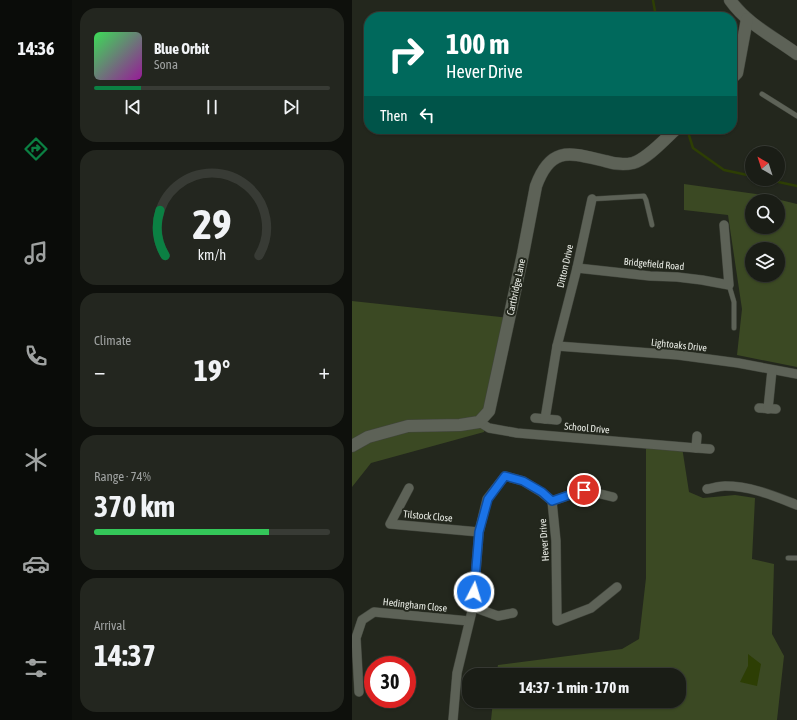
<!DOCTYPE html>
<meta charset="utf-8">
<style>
body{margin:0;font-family:"Asap Condensed",sans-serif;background:#23261f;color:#f1f3f6;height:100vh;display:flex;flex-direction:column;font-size:15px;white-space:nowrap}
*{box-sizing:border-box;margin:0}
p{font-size:13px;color:#9fa2a1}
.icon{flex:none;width:22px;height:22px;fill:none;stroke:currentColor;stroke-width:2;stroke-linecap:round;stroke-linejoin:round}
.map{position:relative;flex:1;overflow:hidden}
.side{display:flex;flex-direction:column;gap:8px;padding:8px;background:#0e100c;width:280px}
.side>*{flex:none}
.banner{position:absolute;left:12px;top:12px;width:373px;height:122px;border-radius:16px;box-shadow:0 1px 3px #0004,0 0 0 1px #383b35;background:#00695c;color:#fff;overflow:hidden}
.needle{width:26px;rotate:321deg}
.tools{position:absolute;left:393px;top:146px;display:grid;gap:8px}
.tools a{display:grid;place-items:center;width:40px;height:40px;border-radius:50%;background:#1a1d16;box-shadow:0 1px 3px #0004,0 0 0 1px #383b35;font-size:20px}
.speed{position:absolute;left:12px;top:656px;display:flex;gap:8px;font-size:20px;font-weight:700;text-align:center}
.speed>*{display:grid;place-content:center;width:52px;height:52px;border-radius:50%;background:#1a1d16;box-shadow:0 1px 3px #0004,0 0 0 1px #383b35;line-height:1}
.speed .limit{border:6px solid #d22;background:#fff;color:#111}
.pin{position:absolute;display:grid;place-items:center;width:34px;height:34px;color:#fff;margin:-17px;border:2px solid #fff;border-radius:50%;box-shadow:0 1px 4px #0007}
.me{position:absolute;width:44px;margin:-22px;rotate:5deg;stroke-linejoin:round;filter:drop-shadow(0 0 3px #0008)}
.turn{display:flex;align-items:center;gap:14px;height:84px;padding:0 16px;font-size:18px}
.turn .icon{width:52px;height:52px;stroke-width:2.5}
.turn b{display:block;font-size:28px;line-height:34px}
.then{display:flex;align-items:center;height:38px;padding:0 16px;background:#0003;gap:8px;font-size:15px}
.big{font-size:30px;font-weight:700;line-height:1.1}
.side .card{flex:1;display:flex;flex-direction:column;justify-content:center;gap:6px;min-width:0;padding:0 14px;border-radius:16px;background:#23261f}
.side .dial{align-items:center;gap:0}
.dial svg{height:104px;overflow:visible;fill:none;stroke:#383b35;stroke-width:7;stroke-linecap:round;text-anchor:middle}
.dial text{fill:#f1f3f6;stroke:none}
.song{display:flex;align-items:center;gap:12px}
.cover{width:48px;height:48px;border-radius:6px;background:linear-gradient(135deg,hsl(130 70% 55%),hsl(300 70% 35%))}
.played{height:4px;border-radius:2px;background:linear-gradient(90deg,#0b8043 20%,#383b35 20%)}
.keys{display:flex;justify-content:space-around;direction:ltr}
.heat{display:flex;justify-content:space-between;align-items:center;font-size:22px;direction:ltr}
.charge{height:6px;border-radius:3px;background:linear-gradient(90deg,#34c759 74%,#383b35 0)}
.trip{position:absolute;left:110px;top:668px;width:224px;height:40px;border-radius:16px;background:#1a1d16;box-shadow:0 1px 3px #0004,0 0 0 1px #383b35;font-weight:700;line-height:40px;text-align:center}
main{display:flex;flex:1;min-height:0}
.tab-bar{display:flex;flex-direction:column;width:72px;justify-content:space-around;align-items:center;background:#0a0c09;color:#9fa2a1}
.tab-bar .icon{width:28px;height:28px}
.tab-bar .on{color:#0b8043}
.tab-bar b{font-size:18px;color:#f1f3f6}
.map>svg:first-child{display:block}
.green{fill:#3b4923;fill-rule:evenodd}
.water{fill:#2d3e04}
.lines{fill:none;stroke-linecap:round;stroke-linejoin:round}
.stream{stroke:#2d3e04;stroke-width:2.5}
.service-casing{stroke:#41453c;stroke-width:5.5}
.minor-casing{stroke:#41453c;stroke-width:10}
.tertiary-casing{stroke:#41453c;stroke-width:13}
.service{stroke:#5d6257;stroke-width:4.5}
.minor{stroke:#5d6257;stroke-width:9}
.tertiary{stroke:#5d6257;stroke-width:12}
.route-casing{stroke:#114b97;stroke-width:10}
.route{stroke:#1a73e8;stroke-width:7}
.labels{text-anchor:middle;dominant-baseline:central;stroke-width:4;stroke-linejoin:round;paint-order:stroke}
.street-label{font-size:10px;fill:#e8ebe4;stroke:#23271d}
</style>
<main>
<nav class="tab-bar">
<b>14:36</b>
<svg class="icon on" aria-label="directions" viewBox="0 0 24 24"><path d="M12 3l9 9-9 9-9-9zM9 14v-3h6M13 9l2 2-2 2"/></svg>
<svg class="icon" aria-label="music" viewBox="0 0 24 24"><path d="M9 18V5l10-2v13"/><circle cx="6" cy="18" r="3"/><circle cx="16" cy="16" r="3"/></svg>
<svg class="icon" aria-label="phone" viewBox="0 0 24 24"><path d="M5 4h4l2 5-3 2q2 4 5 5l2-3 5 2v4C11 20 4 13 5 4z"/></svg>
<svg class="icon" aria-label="climate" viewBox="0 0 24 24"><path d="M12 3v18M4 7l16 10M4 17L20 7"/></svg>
<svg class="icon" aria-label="car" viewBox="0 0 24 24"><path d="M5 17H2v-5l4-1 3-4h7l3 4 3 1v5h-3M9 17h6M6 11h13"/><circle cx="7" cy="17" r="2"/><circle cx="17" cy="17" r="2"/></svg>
<svg class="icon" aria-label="filters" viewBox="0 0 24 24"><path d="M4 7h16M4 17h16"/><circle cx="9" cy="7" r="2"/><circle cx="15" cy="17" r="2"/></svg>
</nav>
<section class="side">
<div class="card">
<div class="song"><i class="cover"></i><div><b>Blue Orbit</b><p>Sona</p></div></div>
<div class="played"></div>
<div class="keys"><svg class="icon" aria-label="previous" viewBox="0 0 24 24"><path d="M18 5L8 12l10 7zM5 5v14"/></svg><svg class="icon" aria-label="pause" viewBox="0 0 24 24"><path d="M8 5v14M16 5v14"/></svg><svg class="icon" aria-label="next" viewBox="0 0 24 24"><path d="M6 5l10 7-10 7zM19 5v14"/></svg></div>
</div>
<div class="card dial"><svg viewBox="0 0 100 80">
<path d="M14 69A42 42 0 1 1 86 69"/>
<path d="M14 69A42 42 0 0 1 10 34" stroke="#0b8043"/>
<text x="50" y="56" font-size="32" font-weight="700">29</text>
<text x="50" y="72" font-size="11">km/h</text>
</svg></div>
<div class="card"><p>Climate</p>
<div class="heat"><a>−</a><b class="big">19°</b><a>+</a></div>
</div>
<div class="card"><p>Range · 74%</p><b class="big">370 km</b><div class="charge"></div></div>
<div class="card"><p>Arrival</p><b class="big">14:37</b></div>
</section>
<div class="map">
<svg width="445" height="720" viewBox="0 0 445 720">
<rect width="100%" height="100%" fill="#23271d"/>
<g class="green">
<path d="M332 184 404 194 445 204V367L385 355 390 309 376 215 332 210ZM400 201H426V227H400ZM400 249H426V275H400Z"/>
<polygon points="0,301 159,318 132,432 19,463 0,487"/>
<polygon points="294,444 330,447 337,492 351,498 383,495 403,498 400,559 422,564 420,634 432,656 425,720 139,720 141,701 327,701 327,675 144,675 146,665 270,649 287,639 294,578"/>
</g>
<polygon class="water" points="396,654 409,664 405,686 388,682 396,666"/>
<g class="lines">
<g class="stream">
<polyline points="301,0 304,17"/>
<polyline points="335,129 341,148 372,170 400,176"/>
<polyline points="413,179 445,186"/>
</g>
<defs>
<g id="service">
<polyline points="410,94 445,116"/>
<polyline points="240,199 292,196 294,200 300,225"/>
<polyline points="377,285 382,302 382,328"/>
<polyline points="436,558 445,558"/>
</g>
<g id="minor">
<polyline points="225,268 298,276 325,277 350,280 377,285 372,225"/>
<polyline points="205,346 326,355 386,363 445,374"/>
<polyline points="407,408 424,409"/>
<polyline points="416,409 420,370"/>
<polyline points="183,418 205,420"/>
<polyline points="193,419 205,346 225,268 240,199"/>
<polyline points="127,422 137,428 165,433 344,448"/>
<polyline points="345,436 344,448 358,449"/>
<polyline points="57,488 38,524 127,532"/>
<path d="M355 489C361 488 367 486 373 486 399 486 422 496 445 505"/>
<polyline points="200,501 232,490 261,497"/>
<polyline points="121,607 146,616 161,613"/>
<polyline points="7,692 4,638 10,620 22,612 117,621"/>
<polyline points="101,720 105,673 121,607 127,532 135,499 153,476 171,481 189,492 200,501 204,541 205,621 239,608 265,587"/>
</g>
<g id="tertiary">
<path d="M378 0C395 24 422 37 445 54"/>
<polyline points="380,78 385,73 395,19"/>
<path d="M0 446 16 437 56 426 108 425 127 422 137 411 171 254 184 186C199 145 218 153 253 161 262 164 272 165 281 163 295 159 313 139 324 129"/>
</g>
</defs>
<use href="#service" class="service-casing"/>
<use href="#minor" class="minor-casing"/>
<use href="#tertiary" class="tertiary-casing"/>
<use href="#service" class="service"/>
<use href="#minor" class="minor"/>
<use href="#tertiary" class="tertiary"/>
</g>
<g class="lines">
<defs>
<polyline id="route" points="122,592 127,532 136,499 153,476 171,481 190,492 200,501 232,490"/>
</defs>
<use href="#route" class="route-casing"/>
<use href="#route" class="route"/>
</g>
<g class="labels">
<g class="street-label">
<text transform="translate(302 264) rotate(5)">Bridgefield Road</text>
<text transform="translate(213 266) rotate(-77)">Ditton Drive</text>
<text transform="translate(164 287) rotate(-78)">Cartbridge Lane</text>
<text transform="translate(327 345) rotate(6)">Lightoaks Drive</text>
<text transform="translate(235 428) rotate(5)">School Drive</text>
<text transform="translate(76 516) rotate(5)">Tilstock Close</text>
<text transform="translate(192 540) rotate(-94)">Hever Drive</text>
<text transform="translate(63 605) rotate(6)">Hedingham Close</text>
</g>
</g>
</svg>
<div class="tools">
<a><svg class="needle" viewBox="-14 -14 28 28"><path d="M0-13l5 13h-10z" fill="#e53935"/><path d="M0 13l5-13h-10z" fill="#9fa2a1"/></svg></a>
<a><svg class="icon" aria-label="search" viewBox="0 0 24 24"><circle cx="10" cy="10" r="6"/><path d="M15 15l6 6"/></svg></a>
<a><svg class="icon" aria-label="layers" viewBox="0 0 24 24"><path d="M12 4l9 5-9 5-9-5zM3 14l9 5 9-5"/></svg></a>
</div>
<div class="speed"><div class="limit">30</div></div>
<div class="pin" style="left:232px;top:490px;background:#d93025"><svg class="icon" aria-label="arrive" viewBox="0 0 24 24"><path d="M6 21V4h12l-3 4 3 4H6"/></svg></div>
<svg class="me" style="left:122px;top:592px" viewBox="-20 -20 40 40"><circle r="17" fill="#1a73e8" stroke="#fff" stroke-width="3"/><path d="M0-11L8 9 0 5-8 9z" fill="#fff"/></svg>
<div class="trip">14:37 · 1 min · 170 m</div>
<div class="banner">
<div class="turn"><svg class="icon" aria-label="right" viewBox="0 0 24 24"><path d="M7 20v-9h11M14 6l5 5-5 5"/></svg><div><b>100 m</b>Hever Drive</div></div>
<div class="then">Then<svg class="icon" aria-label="left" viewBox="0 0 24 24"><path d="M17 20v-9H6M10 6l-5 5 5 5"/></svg></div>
</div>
</div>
</main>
